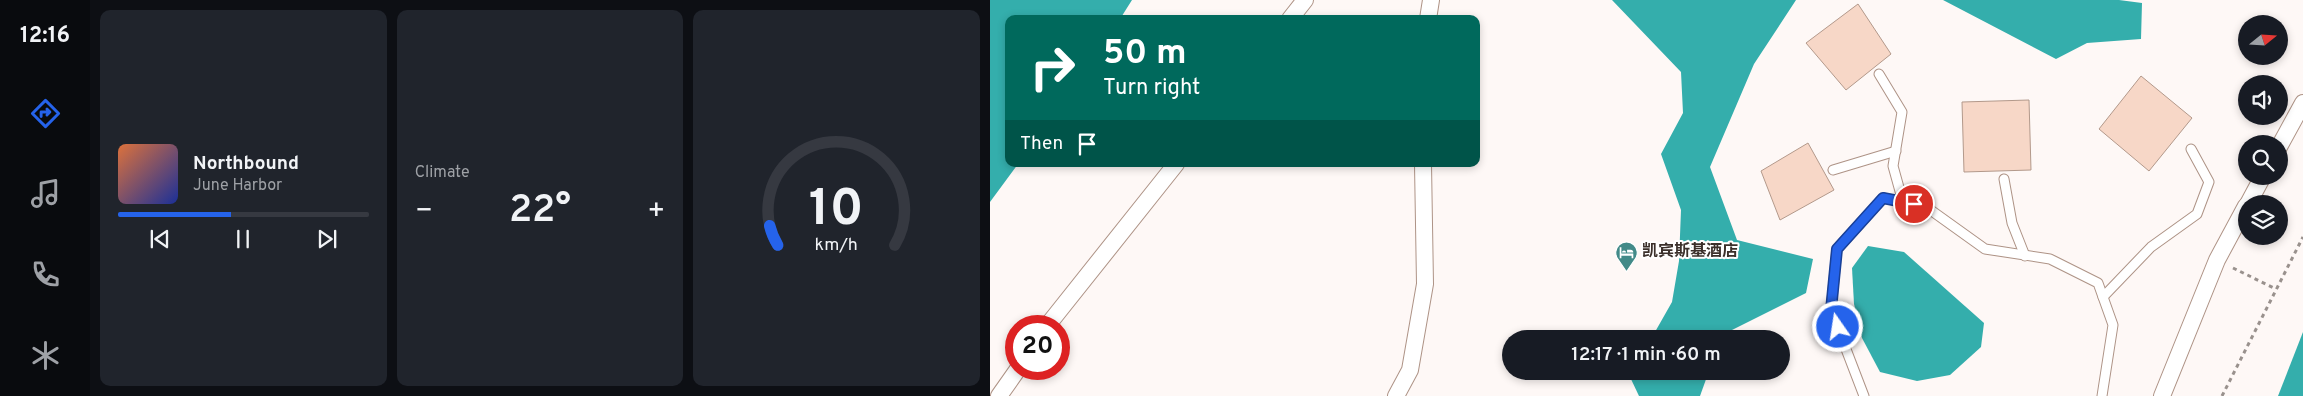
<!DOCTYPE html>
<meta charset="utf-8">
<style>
body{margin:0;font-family:Overpass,"Noto Sans SC",sans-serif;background:#20242c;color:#f1f3f6;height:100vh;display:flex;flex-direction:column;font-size:19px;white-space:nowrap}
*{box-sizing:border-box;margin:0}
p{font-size:16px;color:#9ea1a6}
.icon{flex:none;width:28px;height:28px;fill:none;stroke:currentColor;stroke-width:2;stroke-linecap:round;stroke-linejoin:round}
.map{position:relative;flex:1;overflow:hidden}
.panel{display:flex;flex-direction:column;gap:10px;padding:10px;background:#0d0f14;width:900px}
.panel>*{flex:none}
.banner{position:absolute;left:15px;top:15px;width:475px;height:152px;border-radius:10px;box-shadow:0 2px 8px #0003;background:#00695c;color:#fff;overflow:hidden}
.needle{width:32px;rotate:72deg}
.tools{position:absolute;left:1248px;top:15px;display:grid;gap:10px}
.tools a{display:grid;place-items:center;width:50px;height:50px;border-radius:50%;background:#171b24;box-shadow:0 2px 8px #0003;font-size:25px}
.speed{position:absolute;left:15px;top:315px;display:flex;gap:10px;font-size:25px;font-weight:700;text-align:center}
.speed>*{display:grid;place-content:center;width:65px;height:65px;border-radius:50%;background:#171b24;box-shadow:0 2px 8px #0003;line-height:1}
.speed .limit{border:8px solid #d22;background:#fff;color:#111}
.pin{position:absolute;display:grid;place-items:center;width:42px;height:42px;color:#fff;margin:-21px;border:2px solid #fff;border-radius:50%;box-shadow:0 1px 5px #0007}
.me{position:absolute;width:55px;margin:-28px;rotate:347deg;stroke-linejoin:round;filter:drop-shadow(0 0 4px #0008)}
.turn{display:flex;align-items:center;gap:18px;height:105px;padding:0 15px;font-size:22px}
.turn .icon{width:65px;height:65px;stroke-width:2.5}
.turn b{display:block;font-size:35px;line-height:42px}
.then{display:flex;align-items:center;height:48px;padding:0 15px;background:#0003;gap:10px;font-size:19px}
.big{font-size:38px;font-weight:600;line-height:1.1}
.panel .widget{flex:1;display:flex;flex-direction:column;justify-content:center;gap:8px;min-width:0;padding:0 18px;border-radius:10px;background:#20242c}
.panel .dial{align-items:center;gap:0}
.dial svg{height:130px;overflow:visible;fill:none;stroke:#363941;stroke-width:7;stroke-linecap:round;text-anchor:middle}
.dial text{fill:#f1f3f6;stroke:none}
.song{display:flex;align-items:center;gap:15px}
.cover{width:60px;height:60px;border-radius:8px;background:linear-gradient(135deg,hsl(20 70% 55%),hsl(230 70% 35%))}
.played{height:5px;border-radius:2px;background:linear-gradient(90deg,#2563eb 45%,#363941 45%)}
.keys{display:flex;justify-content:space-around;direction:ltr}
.heat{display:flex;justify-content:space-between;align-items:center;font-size:28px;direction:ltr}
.panel .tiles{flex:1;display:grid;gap:10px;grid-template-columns:repeat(3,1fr)}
.trip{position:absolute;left:512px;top:330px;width:288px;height:50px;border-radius:25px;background:#171b24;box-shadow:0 2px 8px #0003;font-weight:600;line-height:50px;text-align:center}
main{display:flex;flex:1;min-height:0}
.menu{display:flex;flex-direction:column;width:90px;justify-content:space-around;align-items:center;background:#090b0e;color:#9ea1a6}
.menu .icon{width:35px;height:35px}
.menu .active{color:#2563eb}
.menu b{font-size:22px;color:#f1f3f6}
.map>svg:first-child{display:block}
.water{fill:#34aeac}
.building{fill:#f7d7c7;stroke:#b3998b}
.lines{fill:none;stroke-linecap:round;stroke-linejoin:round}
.service-casing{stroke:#ae9386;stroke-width:11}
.minor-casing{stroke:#ae9386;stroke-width:18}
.path{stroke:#99918d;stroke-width:3;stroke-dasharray:4 4;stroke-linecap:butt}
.service{stroke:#fff;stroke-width:9}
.minor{stroke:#fff;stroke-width:16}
.route-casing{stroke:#184099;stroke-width:12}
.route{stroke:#2563eb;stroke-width:9}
.labels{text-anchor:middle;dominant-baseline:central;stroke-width:4;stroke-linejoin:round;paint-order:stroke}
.poi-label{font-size:16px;font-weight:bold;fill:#3b302b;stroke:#fff;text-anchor:start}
</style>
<main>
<nav class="menu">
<b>12:16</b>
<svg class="icon active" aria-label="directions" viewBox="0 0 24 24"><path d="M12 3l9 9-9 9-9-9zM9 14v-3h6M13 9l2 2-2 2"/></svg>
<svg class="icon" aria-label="music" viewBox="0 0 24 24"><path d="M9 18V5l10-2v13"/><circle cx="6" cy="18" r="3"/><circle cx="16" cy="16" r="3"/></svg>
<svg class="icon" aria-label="phone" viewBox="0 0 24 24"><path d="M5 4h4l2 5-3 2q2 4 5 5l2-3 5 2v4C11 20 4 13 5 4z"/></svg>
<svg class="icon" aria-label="climate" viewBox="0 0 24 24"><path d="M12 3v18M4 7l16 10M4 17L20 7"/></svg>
</nav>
<section class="panel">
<div class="tiles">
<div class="widget">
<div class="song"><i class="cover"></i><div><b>Northbound</b><p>June Harbor</p></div></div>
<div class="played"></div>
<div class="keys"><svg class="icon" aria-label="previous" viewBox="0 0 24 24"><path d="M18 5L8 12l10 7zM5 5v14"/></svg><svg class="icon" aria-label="pause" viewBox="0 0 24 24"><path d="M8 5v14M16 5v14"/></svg><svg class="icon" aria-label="next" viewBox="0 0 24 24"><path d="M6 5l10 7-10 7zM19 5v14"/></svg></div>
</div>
<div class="widget"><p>Climate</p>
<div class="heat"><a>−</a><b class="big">22°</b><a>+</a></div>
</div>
<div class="widget dial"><svg viewBox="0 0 100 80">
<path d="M14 69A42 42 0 1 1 86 69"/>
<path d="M14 69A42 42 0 0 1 9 57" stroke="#2563eb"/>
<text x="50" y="56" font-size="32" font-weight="700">10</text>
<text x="50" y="72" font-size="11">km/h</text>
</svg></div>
</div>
</section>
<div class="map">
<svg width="1313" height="396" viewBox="0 0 1313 396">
<rect width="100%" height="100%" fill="#fef8f6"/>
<g class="water">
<polygon points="0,0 142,0 130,19 19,19 19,164 28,164 0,202"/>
<polygon points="622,0 806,0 764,64 720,167 747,240 823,259 816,293 732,335 730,339 661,339 682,302 689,261 691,210 671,154 693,113 691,72"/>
<polygon points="953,0 1129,0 1152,3 1151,39 1097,43 1066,59"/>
<polygon points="878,246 914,252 994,323 991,347 960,375 927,381 890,372 872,338 864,304 862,268"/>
<polygon points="1313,332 1313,396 1288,396"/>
<polygon points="643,371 719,371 710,396 649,396 640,377"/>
</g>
<g class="building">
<polygon points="868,4 901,54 856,90 816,43"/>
<polygon points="1151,76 1202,118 1159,171 1109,129"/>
<polygon points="1039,100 1041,170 974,172 972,102"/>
<polygon points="818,143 844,190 790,220 771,171"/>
</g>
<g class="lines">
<defs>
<g id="service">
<polyline points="889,74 912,112 903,166 913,202"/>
<polyline points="843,170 906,151"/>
<polyline points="1014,179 1022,223 1035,256"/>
<polyline points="1113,297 1161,247 1207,214 1219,182 1201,149"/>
<polyline points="874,396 841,310 847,249 893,198 935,206 995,249 1060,259 1108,283 1123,325 1112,396"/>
</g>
<g id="minor">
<polyline points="300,19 315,0"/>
<polyline points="438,19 441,0"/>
<polyline points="1289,147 1313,103"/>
<polyline points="1258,204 1273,176"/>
<polyline points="57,326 186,164"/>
<polyline points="9,396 28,369"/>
<polyline points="406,396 420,370 435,284 433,164"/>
<polyline points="1172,396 1227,260 1256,206"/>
</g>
</defs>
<use href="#service" class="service-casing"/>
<use href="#minor" class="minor-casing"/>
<g class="path">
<polyline points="1243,268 1286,289"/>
<polyline points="1232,396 1313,237"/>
</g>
<use href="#service" class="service"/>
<use href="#minor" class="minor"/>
</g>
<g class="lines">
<defs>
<polyline id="route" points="848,327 841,310 847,249 893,198 924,204"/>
</defs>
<use href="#route" class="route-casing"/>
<use href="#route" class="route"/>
</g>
<defs>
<symbol id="hotel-pin" viewBox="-11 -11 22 30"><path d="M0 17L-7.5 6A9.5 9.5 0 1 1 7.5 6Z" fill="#428a88" stroke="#fff"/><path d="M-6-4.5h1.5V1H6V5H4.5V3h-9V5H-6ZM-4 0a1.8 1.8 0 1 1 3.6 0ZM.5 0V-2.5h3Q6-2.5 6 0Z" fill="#fff"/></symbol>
</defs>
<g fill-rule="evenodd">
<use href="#hotel-pin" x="624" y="240" width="25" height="34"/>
</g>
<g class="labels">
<g class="poi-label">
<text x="652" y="252">凯宾斯基酒店</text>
</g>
</g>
</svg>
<div class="tools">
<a><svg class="needle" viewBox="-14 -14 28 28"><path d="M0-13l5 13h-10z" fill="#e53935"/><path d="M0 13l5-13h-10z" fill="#9ea1a6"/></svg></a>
<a><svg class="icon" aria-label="sound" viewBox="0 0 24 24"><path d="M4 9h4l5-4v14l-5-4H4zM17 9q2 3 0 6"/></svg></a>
<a><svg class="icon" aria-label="search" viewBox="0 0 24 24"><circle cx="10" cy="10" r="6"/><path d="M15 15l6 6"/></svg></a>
<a><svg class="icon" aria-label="layers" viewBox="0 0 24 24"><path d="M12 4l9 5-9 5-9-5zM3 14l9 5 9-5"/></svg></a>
</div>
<div class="speed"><div class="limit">20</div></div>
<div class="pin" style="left:924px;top:204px;background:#d93025"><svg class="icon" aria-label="arrive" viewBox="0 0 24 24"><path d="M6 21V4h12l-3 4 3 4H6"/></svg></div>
<svg class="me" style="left:848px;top:327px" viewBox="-20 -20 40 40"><circle r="17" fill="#2563eb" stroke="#fff" stroke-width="3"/><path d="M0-11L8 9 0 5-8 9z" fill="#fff"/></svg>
<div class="trip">12:17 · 1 min · 60 m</div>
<div class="banner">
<div class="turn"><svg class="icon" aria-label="right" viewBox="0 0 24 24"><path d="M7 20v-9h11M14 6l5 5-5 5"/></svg><div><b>50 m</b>Turn right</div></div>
<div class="then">Then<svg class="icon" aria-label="arrive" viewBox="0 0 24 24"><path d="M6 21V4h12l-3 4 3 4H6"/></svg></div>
</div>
</div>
</main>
